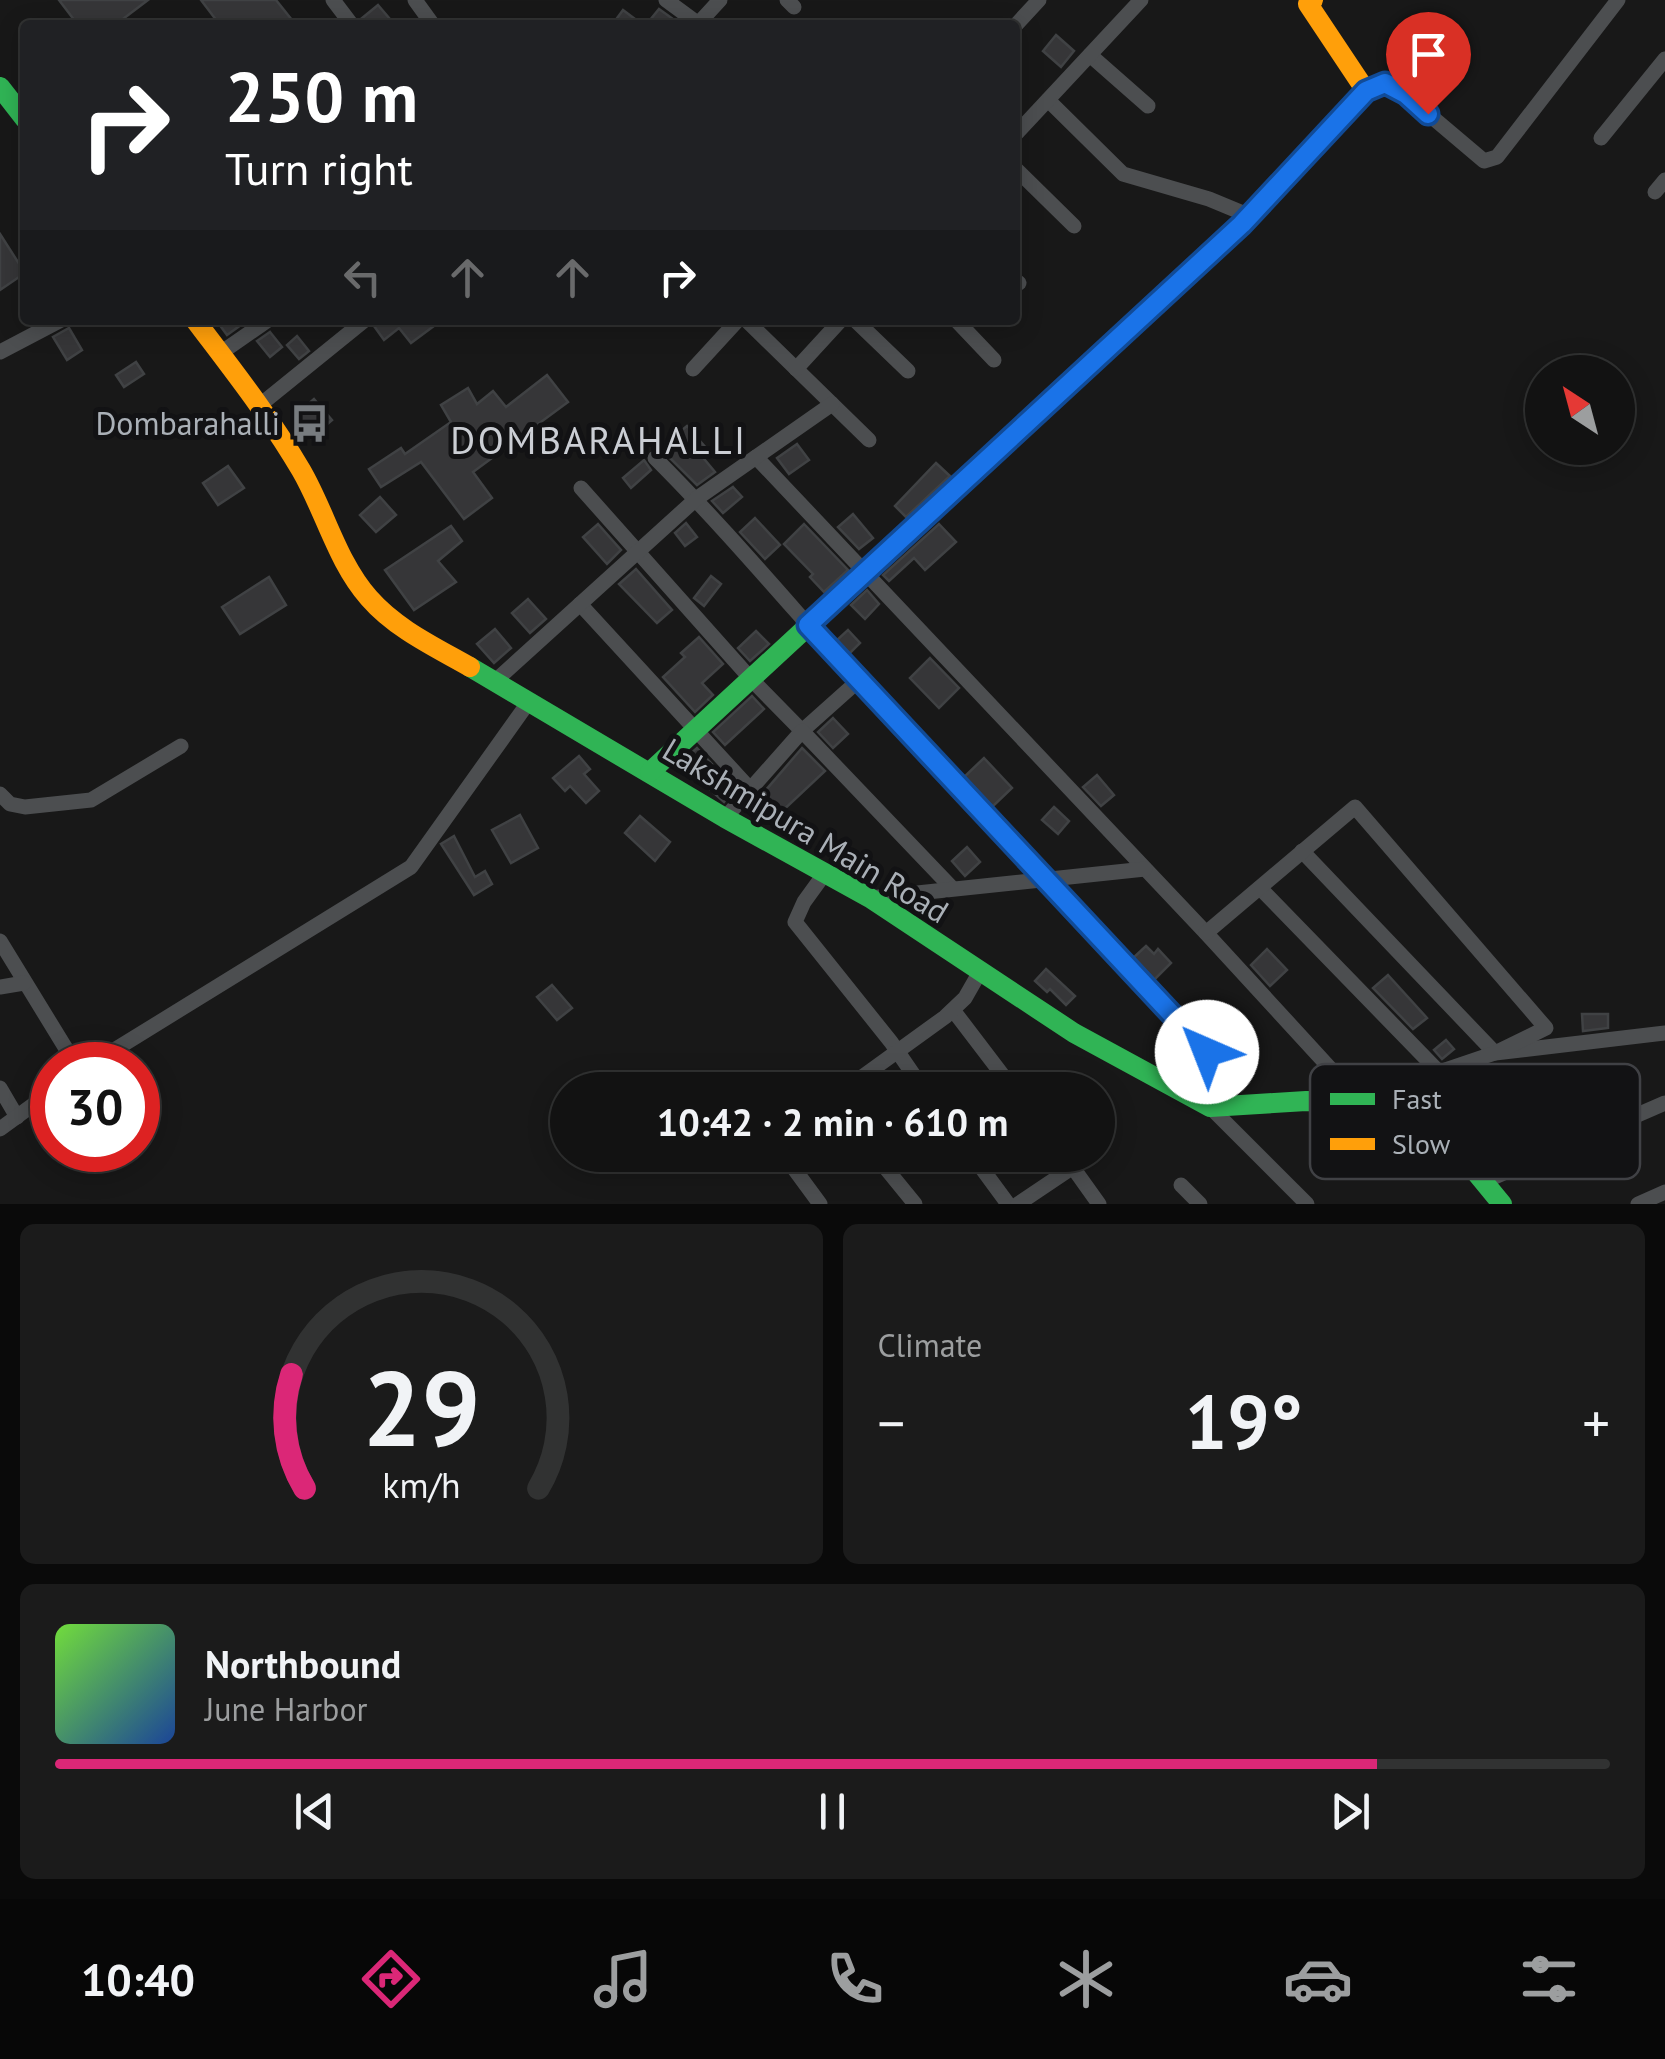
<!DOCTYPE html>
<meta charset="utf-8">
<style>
body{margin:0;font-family:"PT Sans",sans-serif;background:#1b1b1b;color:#f1f3f6;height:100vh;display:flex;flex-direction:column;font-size:38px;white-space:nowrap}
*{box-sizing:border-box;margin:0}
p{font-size:32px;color:#9c9e9f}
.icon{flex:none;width:55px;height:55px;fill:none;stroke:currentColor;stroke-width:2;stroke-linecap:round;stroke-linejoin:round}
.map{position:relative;height:1204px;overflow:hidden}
.side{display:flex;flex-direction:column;gap:20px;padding:20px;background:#0a0a0a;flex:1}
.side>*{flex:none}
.banner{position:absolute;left:20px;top:20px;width:1000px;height:305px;border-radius:10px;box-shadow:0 5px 25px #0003,0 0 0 2px #313232;background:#202124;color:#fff;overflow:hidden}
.needle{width:65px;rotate:324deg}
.controls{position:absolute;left:1525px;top:355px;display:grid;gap:20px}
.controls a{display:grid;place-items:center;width:110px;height:110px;border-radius:50%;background:#121212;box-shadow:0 5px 25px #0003,0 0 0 2px #313232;font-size:50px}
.speed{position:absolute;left:30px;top:1042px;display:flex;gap:20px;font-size:50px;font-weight:700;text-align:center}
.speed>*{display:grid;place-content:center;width:130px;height:130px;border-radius:50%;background:#121212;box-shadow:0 5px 25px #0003,0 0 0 2px #313232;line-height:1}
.speed .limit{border:15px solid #d22;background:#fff;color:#111}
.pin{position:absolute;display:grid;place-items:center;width:85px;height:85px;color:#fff;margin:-102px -42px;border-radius:50% 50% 50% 0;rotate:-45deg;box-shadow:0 0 10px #0007}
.pin .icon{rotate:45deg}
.me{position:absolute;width:110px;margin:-55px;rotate:316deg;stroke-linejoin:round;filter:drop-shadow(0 0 8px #0008)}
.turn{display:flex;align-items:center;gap:35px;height:210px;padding:0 40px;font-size:45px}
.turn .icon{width:130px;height:130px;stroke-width:2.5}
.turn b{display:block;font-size:70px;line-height:85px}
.lanes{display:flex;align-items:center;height:95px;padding:0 40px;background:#0003;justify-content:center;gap:50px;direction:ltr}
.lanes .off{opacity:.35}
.big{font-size:75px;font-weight:700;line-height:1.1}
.side .tile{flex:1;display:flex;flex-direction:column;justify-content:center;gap:15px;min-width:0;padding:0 35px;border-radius:15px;background:#1b1b1b}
.side .dial{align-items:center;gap:0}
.dial svg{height:260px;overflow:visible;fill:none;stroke:#313232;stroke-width:7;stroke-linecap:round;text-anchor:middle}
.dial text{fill:#f1f3f6;stroke:none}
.song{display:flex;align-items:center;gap:30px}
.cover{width:120px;height:120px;border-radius:15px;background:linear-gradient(135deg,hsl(100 70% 55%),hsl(220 70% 35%))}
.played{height:10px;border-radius:5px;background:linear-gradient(90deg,#db2777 85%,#313232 85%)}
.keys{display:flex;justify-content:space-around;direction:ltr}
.heat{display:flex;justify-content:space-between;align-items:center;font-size:55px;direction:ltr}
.side .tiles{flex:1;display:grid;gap:20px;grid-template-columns:1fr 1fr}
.tile:last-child{grid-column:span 2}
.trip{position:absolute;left:550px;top:1072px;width:565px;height:100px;border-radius:50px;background:#121212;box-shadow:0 5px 25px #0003,0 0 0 2px #313232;font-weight:700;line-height:100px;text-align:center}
.tabs{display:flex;height:160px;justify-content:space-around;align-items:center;background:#070707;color:#9c9e9f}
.tabs .icon{width:70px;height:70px}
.tabs .current{color:#db2777}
.tabs b{font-size:45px;color:#f1f3f6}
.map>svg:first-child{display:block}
.building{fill:#363638;stroke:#404244;stroke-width:2.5}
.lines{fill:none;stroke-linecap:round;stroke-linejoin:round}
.street{stroke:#4c4e50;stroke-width:15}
.fast{stroke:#30b455;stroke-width:20}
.slow{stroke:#ff9f0a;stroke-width:20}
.route-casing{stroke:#114b97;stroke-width:25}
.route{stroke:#1a73e8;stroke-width:18}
.labels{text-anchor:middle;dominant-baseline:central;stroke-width:10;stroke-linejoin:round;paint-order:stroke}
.poi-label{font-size:32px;fill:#aab0b7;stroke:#121214;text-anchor:end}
.street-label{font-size:32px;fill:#aab0b7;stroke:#121214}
.quarter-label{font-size:38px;letter-spacing:2.5px;fill:#cbced4;stroke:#121214}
.key{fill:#121214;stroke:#404145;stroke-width:2.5}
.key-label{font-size:28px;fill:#aab0b7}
</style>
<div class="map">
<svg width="1665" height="1204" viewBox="0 0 1665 1204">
<rect width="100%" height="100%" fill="#181818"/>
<g class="building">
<polygon points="59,0 148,0 115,25 78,25"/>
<polygon points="201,0 276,0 296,25 220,25"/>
<polygon points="378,5 395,25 363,25 361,19"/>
<polygon points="659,9 680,24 646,25"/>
<polygon points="623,10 643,25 612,25"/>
<polygon points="1056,35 1074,51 1061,67 1043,51"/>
<polygon points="0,234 25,273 0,290"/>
<polygon points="216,320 248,320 227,335"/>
<polygon points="376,320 442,320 411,343 399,328 384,340 374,326"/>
<polygon points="69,328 82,350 67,360 53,337"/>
<polygon points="270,332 282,347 270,357 257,341"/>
<polygon points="297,336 309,351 299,359 287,345"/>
<polygon points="136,362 144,374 124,387 116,375"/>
<polygon points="547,375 568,402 473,472 492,498 464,519 421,462 381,487 369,469 401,448 405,454 451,422 441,405 468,388 477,404 493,391 506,407"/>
<polygon points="314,399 332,420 311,438 293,417"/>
<polygon points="687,426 707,449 700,454 715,472 697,485 660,448"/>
<polygon points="797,444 809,460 789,474 777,458"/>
<polygon points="644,460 651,470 631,488 623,478"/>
<polygon points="936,463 950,476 906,517 895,506"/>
<polygon points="228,466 244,488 218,505 203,483"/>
<polygon points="733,487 742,497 723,513 712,501"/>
<polygon points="380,497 396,515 376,532 360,515"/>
<polygon points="853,514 873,538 859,549 838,527"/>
<polygon points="755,518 780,545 765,559 740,532"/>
<polygon points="686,523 697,537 685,546 675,533"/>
<polygon points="598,524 621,550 607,564 583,537"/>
<polygon points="804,524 848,570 824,592 810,577 813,574 784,544"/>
<polygon points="939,524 956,542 925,570 914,558 889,581 883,575"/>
<polygon points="451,526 462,541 438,561 456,582 414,610 385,570"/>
<polygon points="636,569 672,610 657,623 619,584"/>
<polygon points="711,576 721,584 704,606 694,598"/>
<polygon points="269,577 286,605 240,634 222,607"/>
<polygon points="867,590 879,604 865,619 851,605"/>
<polygon points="528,599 546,619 530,633 512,613"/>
<polygon points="495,629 511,648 494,663 477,644"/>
<polygon points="848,630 860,643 849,654 837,640"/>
<polygon points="756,631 769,644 750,661 738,648"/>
<polygon points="699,637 723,664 702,683 713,695 695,712 663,677 685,657 681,653"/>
<polygon points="930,658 959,688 939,708 910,678"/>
<polygon points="752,696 764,709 725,745 713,732"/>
<polygon points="833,718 848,734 833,748 818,732"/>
<polygon points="697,748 735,789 724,802 680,763"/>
<polygon points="802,748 825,771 776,817 759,798"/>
<polygon points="579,756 590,769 584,774 599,791 586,803 570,786 565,791 553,778"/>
<polygon points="984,758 1012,788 991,808 963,778"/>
<polygon points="1097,775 1114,795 1101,806 1083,787"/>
<polygon points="1054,807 1069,821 1058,834 1042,820"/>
<polygon points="520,815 538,848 511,863 492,830"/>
<polygon points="640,816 670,842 655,861 625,833"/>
<polygon points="454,836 475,877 485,871 492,884 474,895 441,844"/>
<polygon points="967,847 980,862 965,876 952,861"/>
<polygon points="1146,946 1154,954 1158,949 1171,963 1154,980 1133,958"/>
<polygon points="1267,949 1287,970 1270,986 1251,965"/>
<polygon points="1046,969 1075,996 1066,1005 1050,989 1047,992 1035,981"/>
<polygon points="1388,975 1427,1018 1413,1029 1373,988"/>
<polygon points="552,985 572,1008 557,1020 537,997"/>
<polygon points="1217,1009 1245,1040 1227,1057 1198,1026"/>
<polygon points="1582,1014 1608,1014 1608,1028 1583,1031"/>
<polygon points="1446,1040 1454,1049 1442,1059 1434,1050"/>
</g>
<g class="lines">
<g class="street">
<polyline points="333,0 352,25"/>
<polyline points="415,0 433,25"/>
<polyline points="666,0 700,25"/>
<polyline points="787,0 794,7"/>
<polyline points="697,25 720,0"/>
<polyline points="1015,26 1039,0"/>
<polyline points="1090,55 1148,106"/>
<polyline points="1366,91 1385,83 1406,95 1484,161 1497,157 1618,0"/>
<polyline points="1048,100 1123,174 1209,199 1250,216"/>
<polyline points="1015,135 1141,0"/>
<polyline points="1601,138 1665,59"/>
<polyline points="1015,168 1074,226"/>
<polyline points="1655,192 1665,180"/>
<polyline points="1015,280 1019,283"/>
<polyline points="746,320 869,440"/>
<polyline points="855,320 908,371"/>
<polyline points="956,320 994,360"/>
<polyline points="0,352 61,320"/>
<polyline points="222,352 268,320"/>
<polyline points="693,369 738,320"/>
<polyline points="796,369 841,320"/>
<polyline points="260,405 365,320"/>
<polyline points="756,457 1206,933 1339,1078"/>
<path d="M655 458C732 535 801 619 875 700 993 828 1114 955 1235 1081"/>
<polyline points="581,488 751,679 802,731 858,681"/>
<polyline points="580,604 751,790"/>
<polyline points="494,682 696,499 832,404"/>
<polyline points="0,794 10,804 25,807 91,800 181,746"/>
<polyline points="725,818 802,731 952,888"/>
<polyline points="1302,851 1495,1053 1665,1033"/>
<polyline points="825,873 804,902 795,922 891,1042 924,1090"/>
<polyline points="1260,888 1439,1072"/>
<polyline points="870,898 1145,869"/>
<polyline points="1206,933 1355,807 1546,1028 1495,1053 1439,1072 1390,1102"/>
<polyline points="0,941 76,1065"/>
<polyline points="0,987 24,983"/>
<polyline points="953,1010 1014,1090"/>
<polyline points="90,1065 411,867 528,703"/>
<polyline points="0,1088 17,1117"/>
<polyline points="844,1090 945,1017 965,998 981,970"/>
<polyline points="1210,1107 1307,1204"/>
<polyline points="0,1129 52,1091"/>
<polyline points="784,1155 820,1204"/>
<polyline points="875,1155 915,1204"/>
<polyline points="972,1155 1008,1204"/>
<polyline points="1064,1155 1099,1204"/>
<polyline points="1483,1182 1665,1103"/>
<polyline points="1181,1185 1200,1204"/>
<polyline points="1018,1204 1073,1167"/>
<polyline points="1638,1204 1665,1192"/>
</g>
<g class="fast">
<polyline points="0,87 25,119"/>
<polyline points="470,667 725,818 870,898 1074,1033 1210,1107 1306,1101 1390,1102 1420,1112 1437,1125 1502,1204"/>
<polyline points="650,772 1242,225 1277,187"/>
</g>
<g class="slow">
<polyline points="1277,187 1366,91 1308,4 1313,0"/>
<path d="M195 320C232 369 270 417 301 470 325 511 337 562 369 598 396 629 435 647 470 667"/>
</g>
</g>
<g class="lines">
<defs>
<polyline id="route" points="1207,1052 808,625 1242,224 1366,91 1385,83 1406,94 1428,114"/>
</defs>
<use href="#route" class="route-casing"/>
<use href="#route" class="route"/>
</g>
<defs>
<symbol id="bus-bare" viewBox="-9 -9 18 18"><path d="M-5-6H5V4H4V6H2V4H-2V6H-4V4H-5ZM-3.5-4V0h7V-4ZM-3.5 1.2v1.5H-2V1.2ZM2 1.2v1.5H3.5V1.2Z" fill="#777b7f" stroke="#121214" stroke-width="2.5" paint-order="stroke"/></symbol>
</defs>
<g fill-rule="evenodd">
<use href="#bus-bare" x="282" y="396" width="55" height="55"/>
</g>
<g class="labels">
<g class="poi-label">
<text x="280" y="423">Dombarahalli</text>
</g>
<g class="street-label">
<text transform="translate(806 830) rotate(31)">Lakshmipura Main Road</text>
</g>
<g class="quarter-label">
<text x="599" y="439">DOMBARAHALLI</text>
</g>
</g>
<rect x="1310" y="1064" width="330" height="115" rx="15" class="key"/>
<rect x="1330" y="1093" width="45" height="12" fill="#30b455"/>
<rect x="1330" y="1138" width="45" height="12" fill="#ff9f0a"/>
<g class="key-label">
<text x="1392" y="1109">Fast</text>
<text x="1392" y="1154">Slow</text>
</g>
</svg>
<div class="controls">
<a><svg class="needle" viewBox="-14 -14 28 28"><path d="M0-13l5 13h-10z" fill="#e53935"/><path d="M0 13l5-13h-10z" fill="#9c9e9f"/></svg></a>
</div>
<div class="speed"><div class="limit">30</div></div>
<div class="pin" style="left:1428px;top:114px;background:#d93025"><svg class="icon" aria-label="arrive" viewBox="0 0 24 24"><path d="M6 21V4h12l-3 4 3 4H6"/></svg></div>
<svg class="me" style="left:1207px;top:1052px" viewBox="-20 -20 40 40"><circle r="19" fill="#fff"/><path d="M0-13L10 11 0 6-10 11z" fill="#1a73e8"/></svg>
<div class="trip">10:42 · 2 min · 610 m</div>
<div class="banner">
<div class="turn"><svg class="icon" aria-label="right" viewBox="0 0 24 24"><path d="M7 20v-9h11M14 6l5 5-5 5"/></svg><div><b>250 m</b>Turn right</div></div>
<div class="lanes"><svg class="icon off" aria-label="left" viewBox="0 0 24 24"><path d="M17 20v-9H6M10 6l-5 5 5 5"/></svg><svg class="icon off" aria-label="ahead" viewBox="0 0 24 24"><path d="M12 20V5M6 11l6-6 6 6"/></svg><svg class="icon off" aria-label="ahead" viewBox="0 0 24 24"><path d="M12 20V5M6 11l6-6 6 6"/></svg><svg class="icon" aria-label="right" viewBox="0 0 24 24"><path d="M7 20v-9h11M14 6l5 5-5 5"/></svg></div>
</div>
</div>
<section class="side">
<div class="tiles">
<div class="tile dial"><svg viewBox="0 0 100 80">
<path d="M14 69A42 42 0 1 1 86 69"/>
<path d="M14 69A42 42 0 0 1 10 34" stroke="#db2777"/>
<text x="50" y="56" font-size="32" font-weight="700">29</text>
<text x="50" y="72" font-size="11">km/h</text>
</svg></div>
<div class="tile"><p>Climate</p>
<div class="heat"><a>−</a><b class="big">19°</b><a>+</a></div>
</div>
<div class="tile">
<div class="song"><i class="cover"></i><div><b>Northbound</b><p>June Harbor</p></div></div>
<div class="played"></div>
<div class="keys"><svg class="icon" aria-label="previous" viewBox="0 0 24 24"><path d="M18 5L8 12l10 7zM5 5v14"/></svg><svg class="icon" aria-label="pause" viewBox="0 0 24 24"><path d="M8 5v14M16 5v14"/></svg><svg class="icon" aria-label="next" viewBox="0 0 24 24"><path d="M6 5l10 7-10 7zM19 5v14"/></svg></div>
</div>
</div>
</section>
<nav class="tabs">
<b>10:40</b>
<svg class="icon current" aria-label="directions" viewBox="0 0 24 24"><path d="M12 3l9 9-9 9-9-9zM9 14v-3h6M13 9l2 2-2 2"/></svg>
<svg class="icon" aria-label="music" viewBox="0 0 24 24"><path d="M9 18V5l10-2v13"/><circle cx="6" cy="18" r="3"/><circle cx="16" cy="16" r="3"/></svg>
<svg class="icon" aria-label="phone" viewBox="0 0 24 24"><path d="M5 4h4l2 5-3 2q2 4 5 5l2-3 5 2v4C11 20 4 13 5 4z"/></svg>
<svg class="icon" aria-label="climate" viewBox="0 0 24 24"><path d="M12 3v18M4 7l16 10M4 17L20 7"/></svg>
<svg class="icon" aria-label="car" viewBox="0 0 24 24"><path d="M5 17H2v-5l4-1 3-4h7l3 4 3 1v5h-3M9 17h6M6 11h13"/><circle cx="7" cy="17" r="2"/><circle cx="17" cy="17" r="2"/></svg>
<svg class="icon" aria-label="filters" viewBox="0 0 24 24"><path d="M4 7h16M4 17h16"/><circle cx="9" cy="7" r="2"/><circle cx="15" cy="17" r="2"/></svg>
</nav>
